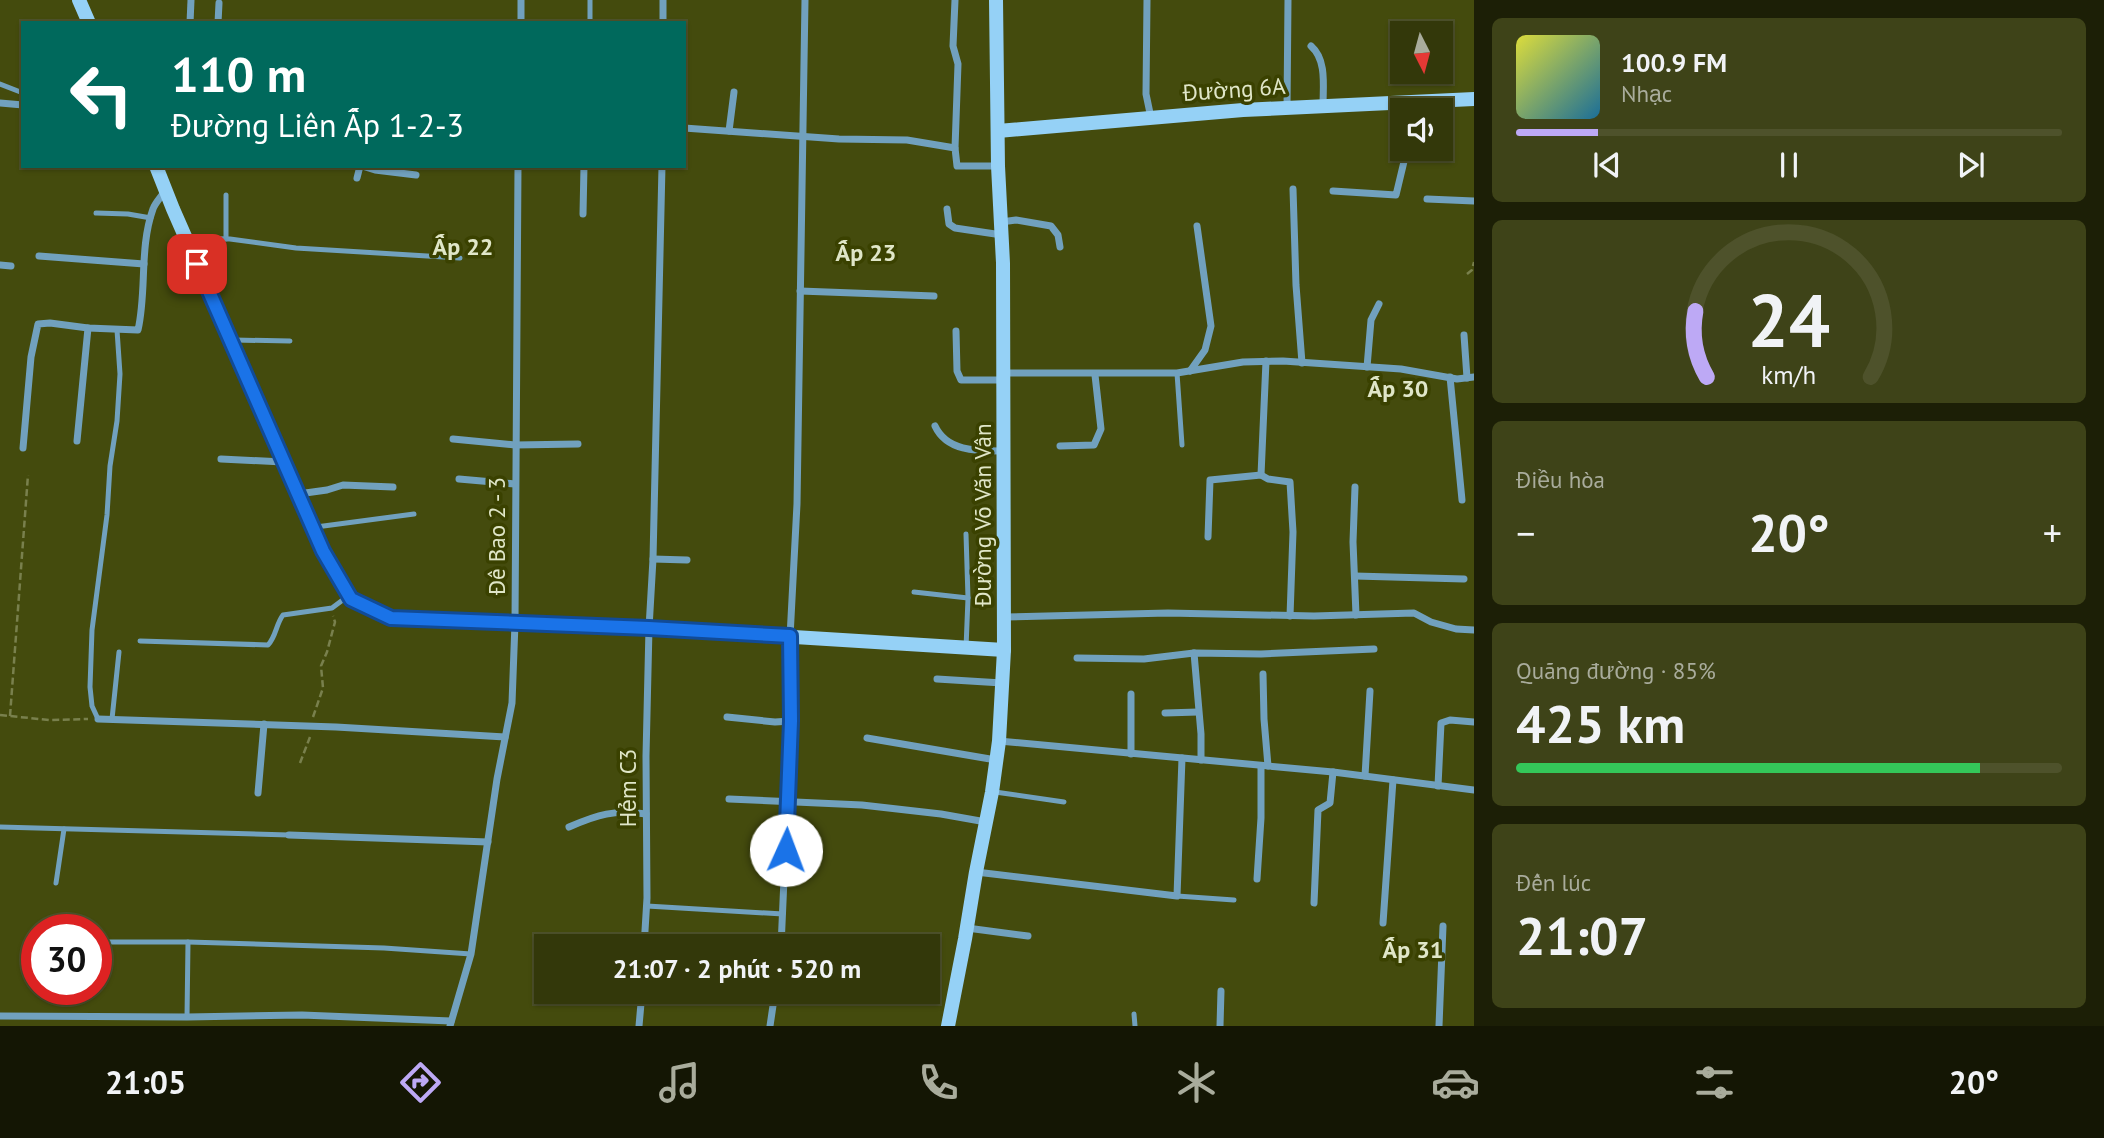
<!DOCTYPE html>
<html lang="vi">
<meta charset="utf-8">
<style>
body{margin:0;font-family:"PT Sans",sans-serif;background:#3e4318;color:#f1f3f6;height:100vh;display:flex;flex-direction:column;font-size:26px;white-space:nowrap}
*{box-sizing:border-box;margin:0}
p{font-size:23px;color:#a9ac9c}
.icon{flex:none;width:38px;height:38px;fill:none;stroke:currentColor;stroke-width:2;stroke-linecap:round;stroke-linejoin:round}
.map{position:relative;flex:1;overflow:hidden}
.sheet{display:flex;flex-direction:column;gap:18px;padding:18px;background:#1c1f06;width:630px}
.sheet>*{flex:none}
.guide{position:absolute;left:21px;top:21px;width:665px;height:147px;border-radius:0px;box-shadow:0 2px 5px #0004,0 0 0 2px #4e522b;background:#00695c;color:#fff;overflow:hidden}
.needle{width:46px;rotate:174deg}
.fabs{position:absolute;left:1390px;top:21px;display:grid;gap:14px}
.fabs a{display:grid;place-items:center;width:63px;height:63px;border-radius:0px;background:#33380a;box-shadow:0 2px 5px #0004,0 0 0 2px #4e522b;font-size:35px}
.speed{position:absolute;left:21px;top:914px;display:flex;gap:14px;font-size:35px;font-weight:700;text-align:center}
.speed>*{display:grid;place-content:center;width:91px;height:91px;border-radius:50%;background:#33380a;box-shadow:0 2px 5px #0004,0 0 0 2px #4e522b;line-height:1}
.speed .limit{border:10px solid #d22;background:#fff;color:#111}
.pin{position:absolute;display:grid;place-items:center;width:60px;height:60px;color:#fff;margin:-30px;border-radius:14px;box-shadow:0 4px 10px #0006}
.me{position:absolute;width:77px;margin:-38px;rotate:2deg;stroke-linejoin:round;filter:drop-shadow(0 0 5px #0008)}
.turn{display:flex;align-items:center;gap:24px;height:147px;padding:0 35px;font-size:32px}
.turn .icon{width:91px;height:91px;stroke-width:2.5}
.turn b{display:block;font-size:49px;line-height:60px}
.big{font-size:52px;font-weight:700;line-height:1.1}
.sheet .tile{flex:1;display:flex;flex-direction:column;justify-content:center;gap:10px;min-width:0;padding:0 24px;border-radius:10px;background:#3e4318}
.sheet .dial{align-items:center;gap:0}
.dial svg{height:182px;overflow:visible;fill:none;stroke:#4e522b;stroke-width:7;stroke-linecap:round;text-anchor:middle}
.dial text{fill:#f1f3f6;stroke:none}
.song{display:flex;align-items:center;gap:21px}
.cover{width:84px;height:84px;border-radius:10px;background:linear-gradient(135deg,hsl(60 70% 55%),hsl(200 70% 35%))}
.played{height:7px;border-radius:4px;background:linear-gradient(90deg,#bda9f5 15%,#4e522b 15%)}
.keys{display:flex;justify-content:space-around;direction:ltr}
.heat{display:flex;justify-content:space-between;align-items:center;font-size:38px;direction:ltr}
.charge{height:10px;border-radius:5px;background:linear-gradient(90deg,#34c759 85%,#4e522b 0)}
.trip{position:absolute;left:534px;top:934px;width:406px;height:70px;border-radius:0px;background:#33380a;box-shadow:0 2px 5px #0004,0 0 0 2px #4e522b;font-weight:700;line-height:70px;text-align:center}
.tab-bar{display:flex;height:112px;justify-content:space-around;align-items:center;background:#141604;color:#a9ac9c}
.tab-bar .icon{width:49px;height:49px}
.tab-bar .current{color:#bda9f5}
.tab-bar b{font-size:32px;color:#f1f3f6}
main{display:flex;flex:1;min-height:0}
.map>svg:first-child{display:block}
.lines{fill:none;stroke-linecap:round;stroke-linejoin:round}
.path{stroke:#79804d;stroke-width:2.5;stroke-dasharray:7 3.5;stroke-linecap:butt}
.lane{stroke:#71a1be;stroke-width:5}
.street{stroke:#71a1be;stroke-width:7}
.secondary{stroke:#95d1f6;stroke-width:14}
.route-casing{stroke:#114b97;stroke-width:18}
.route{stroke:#1a73e8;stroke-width:12}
.labels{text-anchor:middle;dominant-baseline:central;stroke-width:7;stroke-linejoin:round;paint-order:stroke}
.street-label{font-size:23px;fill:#e0e6c8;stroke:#3a4100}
.neighbourhood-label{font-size:24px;font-weight:bold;fill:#e0e6c8;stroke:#3a4100}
</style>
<main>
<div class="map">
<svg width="1474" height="1026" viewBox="0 0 1474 1026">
<rect width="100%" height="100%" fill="#444b0d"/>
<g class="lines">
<g class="path">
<polyline points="1467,274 1472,270 1474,262"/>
<polyline points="0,715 49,720 88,719"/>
<polyline points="10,716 28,475"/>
<polyline points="313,717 323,688 321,666 327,652 335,622 333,616"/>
<polyline points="300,763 310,737"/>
</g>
<g class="lane">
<polyline points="590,23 590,0"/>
<polyline points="0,84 23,93"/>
<polyline points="158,170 169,166"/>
<polyline points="226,195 226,239"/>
<polyline points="96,213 128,214 151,218"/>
<polyline points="188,238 230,239 296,248 460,258"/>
<polyline points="234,340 290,341"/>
<polyline points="1177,373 1182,445"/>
<polyline points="316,527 414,514"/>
<polyline points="914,592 968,598"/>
<path d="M140 641 268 645C276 637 276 624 283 615L332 608 348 596"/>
<polyline points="966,648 968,598 966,534"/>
<polyline points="98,719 92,706 90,687 92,630 107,515 110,466 117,421 120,374 117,330"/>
<polyline points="112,719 119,652"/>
<polyline points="995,792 1064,802"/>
<polyline points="0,827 289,835"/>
<polyline points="56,883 64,829"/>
<polyline points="1177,896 1234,900"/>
<polyline points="647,906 783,914"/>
<polyline points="32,940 37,940"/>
<polyline points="96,942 188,942 384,948 471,954"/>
<polyline points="1134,1014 1135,1026"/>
<polyline points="187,1017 188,942"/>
</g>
<g class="street">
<polyline points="663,0 663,23"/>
<polyline points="955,0 953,46 958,64 955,148"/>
<polyline points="1147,0 1146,94 1151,118"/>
<polyline points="190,23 191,0"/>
<polyline points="218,23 219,3"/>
<polyline points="521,23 521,0"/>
<path d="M1311 46C1327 60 1323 86 1323 106"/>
<polyline points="0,103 23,105"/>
<polyline points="1287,108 1288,0"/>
<polyline points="684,128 839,139 907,140 955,148 957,166 998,166"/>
<polyline points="729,131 734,92"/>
<polyline points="362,166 375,170 416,175"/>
<polyline points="357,178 360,166"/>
<polyline points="1293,189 1296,285 1302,363"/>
<polyline points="1333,191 1396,195 1407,149"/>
<polyline points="1427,199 1474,201"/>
<polyline points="947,209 949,224 955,228 1002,235"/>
<polyline points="583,214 584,166"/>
<polyline points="1001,222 1016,220 1051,226 1058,235 1060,247"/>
<polyline points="39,256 144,264"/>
<polyline points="0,265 11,266"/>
<polyline points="800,291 934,296"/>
<polyline points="956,331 957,371 961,380 1004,380"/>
<polyline points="1464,335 1467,378"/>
<polyline points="1367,367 1371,320 1379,304"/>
<polyline points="1190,371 1205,350 1211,326 1197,226"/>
<polyline points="1004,373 1177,373 1243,362 1283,361 1401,369 1457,379 1474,377"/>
<polyline points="1450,377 1462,500"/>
<path d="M935 426C947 452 978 451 1003 451"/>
<polyline points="453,439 515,445 578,444"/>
<polyline points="77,441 88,328"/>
<polyline points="1060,446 1094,445 1101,429 1095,375"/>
<path d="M23 448 31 357 38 324 50 323 88 328 138 330C147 291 139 248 153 209 155 203 161 197 165 191"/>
<polyline points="221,459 283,462"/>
<polyline points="1261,475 1266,361"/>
<polyline points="459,479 515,484"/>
<polyline points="1355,487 1353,542 1356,615"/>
<polyline points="298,494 327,490 343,485 393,487"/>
<polyline points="1208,537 1210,480 1261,475 1268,479 1290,482 1293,532 1290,616"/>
<polyline points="653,559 687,560"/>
<polyline points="1355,576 1464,579"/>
<polyline points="1005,617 1168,613 1314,616 1414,613 1431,622 1456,629 1474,630"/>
<polyline points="1194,653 1201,734 1201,760"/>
<polyline points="1077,658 1144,659 1194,653 1261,654 1374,649"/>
<polyline points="1263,674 1264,719 1268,766"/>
<polyline points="937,679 1002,683"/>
<polyline points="1131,694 1131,754"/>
<polyline points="1165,713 1198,712"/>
<polyline points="727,717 775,722 791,721"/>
<polyline points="98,719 336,727 505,737"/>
<polyline points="867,738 996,760"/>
<polyline points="999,741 1333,772 1474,790"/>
<polyline points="1365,776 1370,691"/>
<polyline points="1438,786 1441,723 1450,720 1474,722"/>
<polyline points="258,793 264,724"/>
<polyline points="729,799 862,805 941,814 986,822"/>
<path d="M569 827C599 814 613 810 646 814"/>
<polyline points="289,835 488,842"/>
<polyline points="976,872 1177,896 1182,758"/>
<polyline points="1257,879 1261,818 1261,766"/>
<polyline points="1314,903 1318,810 1330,803 1333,772"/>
<polyline points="1383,923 1393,780"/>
<polyline points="967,928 1028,936"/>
<polyline points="644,947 647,898 646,756 649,628 653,559 662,166"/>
<polyline points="781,947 791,721 790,637 797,504 805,0"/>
<polyline points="0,1016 187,1017 302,1015 451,1021"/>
<polyline points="450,1026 471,954 497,779 512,703 515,623 518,166"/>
<polyline points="639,1026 642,992"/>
<polyline points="770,1026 775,992"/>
<polyline points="1220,1026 1221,991"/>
<polyline points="1439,1026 1443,926"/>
</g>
<g class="secondary">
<polyline points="79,0 89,23"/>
<polyline points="998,131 1243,110 1474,99"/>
<polyline points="156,166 173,209 323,551 351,599 391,618 649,628 1004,650"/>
<polyline points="948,1026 965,939 976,872 992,792 999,741 1004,650 1003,263 998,166 996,0"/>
</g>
</g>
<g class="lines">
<defs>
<polyline id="route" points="197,264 323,551 351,599 391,618 649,628 790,636 791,721 786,850"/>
</defs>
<use href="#route" class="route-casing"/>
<use href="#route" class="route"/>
</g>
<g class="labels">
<g class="street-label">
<text transform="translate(1234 89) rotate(-4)">Đường 6A</text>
<text transform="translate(982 515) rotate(-90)">Đường Võ Văn Vân</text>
<text transform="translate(496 536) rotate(-90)">Đê Bao 2 - 3</text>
<text transform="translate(627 788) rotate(-90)">Hẻm C3</text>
</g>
<g class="neighbourhood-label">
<text x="463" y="246">Ấp 22</text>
<text x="866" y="252">Ấp 23</text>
<text x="1398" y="388">Ấp 30</text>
<text x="1413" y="949">Ấp 31</text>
</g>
</g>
</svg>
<div class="fabs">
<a><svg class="needle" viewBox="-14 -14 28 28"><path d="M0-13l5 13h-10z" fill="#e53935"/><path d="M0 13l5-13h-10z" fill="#a9ac9c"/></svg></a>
<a><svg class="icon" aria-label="sound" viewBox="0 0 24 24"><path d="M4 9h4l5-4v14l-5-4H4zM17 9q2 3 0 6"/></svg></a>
</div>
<div class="speed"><div class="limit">30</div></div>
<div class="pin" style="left:197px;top:264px;background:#d93025"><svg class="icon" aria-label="arrive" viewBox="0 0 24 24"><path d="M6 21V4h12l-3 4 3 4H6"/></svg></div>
<svg class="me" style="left:786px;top:850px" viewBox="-20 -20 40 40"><circle r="19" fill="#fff"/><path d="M0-13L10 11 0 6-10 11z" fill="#1a73e8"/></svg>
<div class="trip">21:07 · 2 phút · 520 m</div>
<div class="guide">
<div class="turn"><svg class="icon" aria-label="left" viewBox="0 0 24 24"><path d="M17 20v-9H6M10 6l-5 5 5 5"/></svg><div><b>110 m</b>Đường Liên Ấp 1-2-3</div></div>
</div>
</div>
<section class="sheet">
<div class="tile">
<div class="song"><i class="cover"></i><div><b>100.9 FM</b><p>Nhạc</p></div></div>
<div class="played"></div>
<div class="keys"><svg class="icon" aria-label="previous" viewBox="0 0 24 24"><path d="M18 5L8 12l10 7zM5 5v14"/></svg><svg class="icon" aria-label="pause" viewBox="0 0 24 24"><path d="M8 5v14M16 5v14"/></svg><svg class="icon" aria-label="next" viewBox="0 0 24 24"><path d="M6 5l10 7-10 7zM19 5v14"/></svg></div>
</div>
<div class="tile dial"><svg viewBox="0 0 100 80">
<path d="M14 69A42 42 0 1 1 86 69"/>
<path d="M14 69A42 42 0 0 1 9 40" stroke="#bda9f5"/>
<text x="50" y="56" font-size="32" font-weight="700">24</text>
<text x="50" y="72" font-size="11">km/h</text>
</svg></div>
<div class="tile"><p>Điều hòa</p>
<div class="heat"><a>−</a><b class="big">20°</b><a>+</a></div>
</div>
<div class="tile"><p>Quãng đường · 85%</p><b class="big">425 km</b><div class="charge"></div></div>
<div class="tile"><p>Đến lúc</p><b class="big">21:07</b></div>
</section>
</main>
<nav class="tab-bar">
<b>21:05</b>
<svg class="icon current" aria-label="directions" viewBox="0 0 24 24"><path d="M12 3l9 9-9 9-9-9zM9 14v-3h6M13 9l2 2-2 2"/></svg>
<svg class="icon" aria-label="music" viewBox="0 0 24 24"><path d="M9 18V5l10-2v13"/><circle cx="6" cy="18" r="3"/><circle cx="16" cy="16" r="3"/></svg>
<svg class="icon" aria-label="phone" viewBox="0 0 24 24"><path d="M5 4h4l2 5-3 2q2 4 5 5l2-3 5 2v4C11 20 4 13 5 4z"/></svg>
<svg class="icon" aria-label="climate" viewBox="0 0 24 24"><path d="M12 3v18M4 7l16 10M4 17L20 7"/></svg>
<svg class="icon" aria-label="car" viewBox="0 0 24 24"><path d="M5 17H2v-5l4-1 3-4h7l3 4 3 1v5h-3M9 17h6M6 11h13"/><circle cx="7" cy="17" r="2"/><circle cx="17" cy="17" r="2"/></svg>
<svg class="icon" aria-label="filters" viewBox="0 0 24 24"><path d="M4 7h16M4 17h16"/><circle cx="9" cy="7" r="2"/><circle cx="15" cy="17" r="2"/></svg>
<b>20°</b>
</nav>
